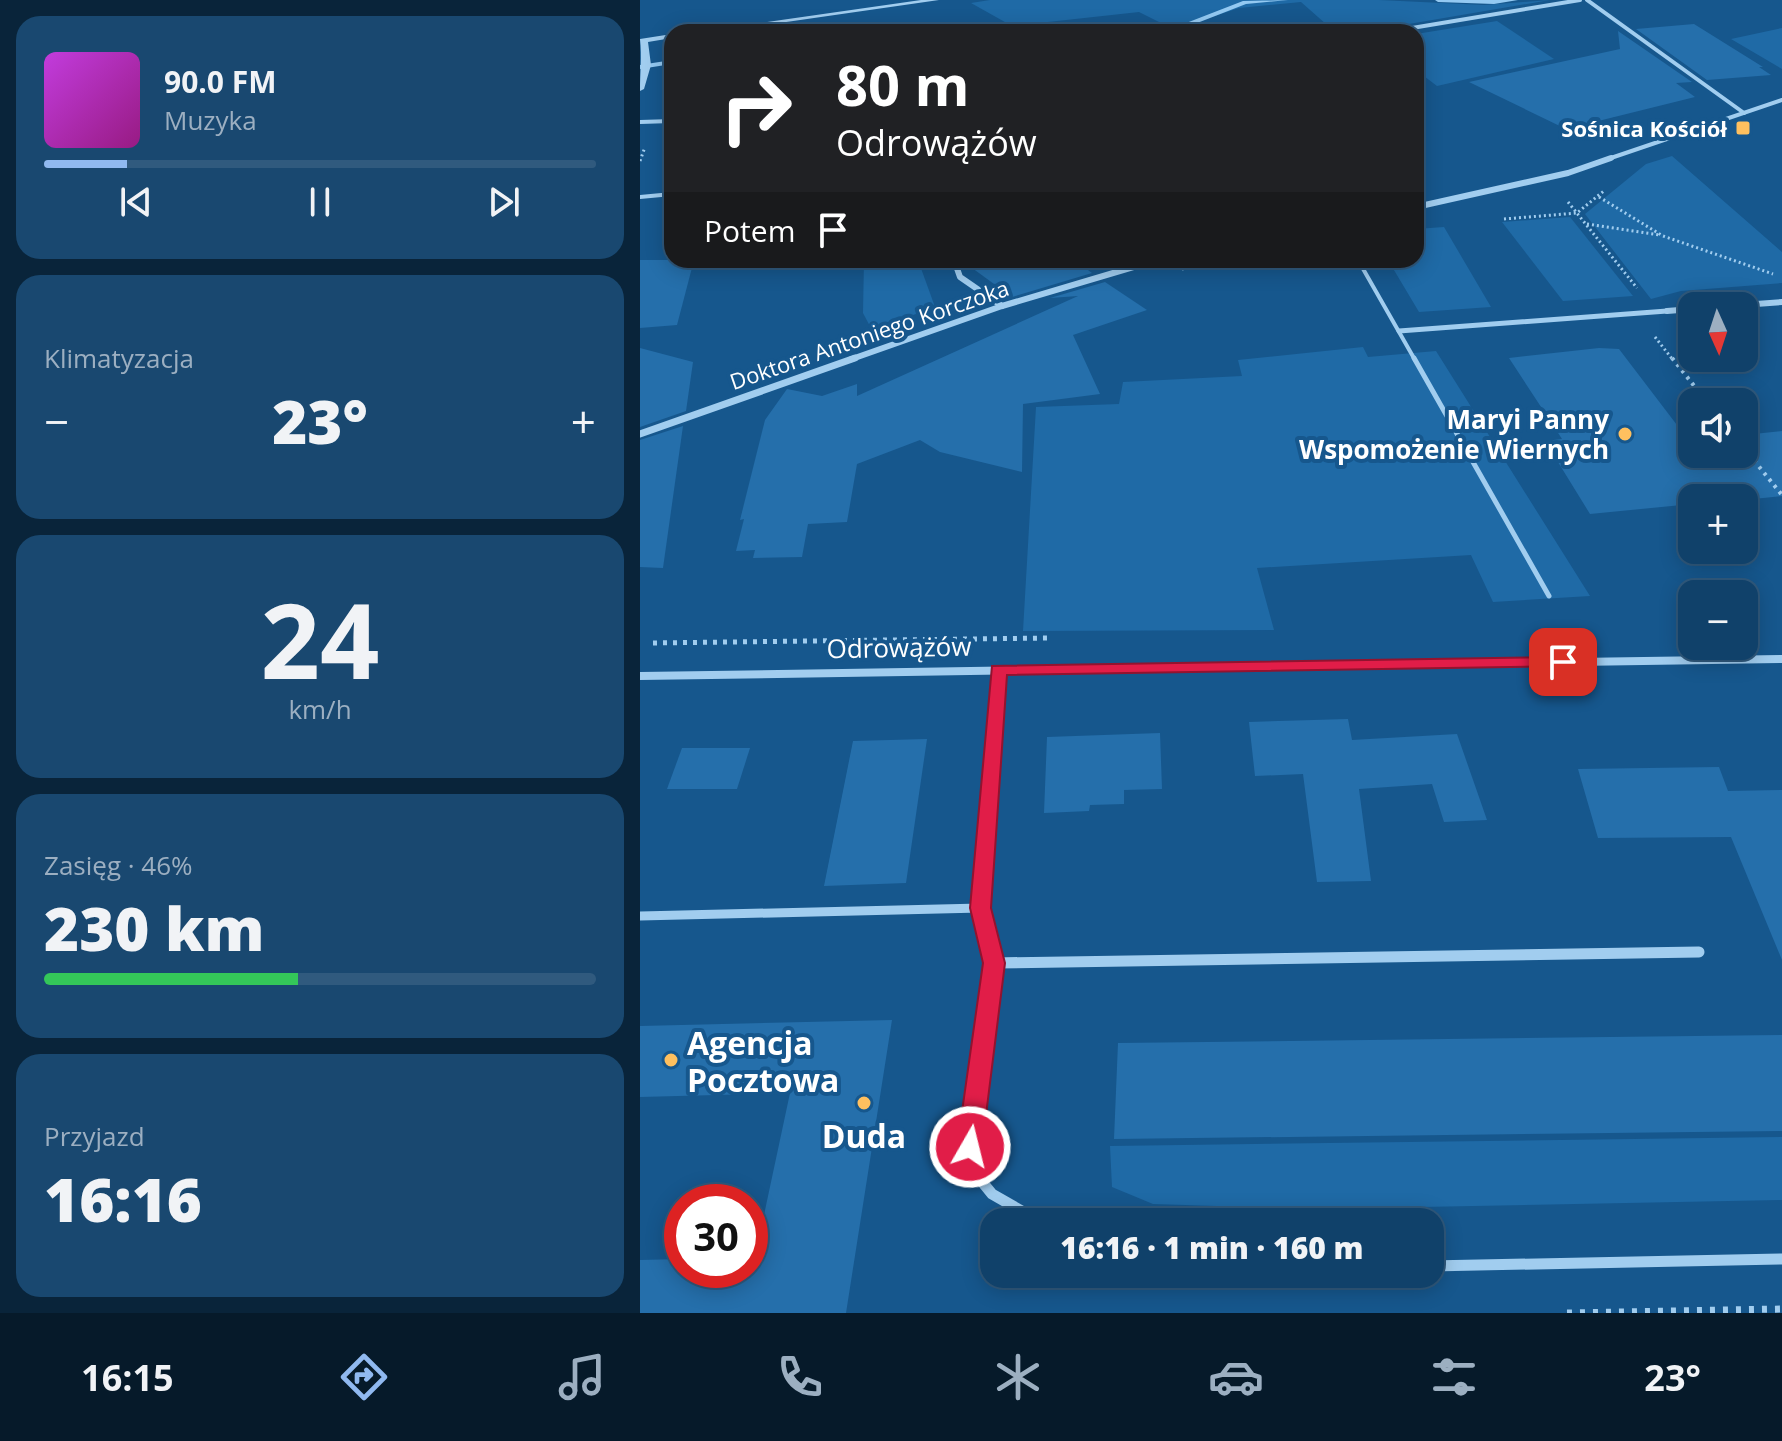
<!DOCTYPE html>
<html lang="pl">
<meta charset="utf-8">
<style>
body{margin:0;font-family:"Open Sans",sans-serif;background:#194870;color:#f1f3f6;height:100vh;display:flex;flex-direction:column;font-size:30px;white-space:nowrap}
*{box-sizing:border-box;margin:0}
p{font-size:26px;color:#9cafc1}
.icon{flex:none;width:44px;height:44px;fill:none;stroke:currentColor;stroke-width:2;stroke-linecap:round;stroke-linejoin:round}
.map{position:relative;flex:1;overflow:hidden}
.sheet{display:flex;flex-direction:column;gap:16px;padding:16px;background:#09243a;width:640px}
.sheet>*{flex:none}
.banner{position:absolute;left:24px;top:24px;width:760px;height:244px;border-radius:24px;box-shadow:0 4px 20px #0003,0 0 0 2px #305a7e;background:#202124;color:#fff;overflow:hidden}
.needle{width:52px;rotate:177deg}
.fabs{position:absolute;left:1038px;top:292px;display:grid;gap:16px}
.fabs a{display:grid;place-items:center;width:80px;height:80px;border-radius:16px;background:#10416a;box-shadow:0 4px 20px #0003,0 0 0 2px #305a7e;font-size:40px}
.speed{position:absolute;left:24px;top:1184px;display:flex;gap:16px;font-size:40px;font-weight:700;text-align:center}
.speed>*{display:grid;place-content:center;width:104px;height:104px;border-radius:50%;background:#10416a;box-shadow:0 4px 20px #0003,0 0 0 2px #305a7e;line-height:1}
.speed .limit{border:12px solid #d22;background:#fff;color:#111}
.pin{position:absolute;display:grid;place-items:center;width:68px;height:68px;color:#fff;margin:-34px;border-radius:16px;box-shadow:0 4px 12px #0006}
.me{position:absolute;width:88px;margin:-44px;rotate:8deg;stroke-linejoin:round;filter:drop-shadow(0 0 6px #0008)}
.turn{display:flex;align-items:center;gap:28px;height:168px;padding:0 40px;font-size:36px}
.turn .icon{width:104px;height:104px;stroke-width:2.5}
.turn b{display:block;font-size:56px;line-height:68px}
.then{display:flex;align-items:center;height:76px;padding:0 40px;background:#0003;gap:16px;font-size:30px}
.big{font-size:60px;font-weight:800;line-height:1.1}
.sheet .card{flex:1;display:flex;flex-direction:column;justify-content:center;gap:12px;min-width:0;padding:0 28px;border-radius:24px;background:#194870}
.sheet .dial{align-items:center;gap:0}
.dial b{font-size:104px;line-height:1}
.song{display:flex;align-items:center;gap:24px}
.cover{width:96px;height:96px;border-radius:12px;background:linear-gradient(135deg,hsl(290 70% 55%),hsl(310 70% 35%))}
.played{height:8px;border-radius:4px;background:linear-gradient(90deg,#90b9f0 15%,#305a7e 15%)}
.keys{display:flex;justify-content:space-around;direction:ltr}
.heat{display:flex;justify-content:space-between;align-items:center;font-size:44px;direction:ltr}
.charge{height:12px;border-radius:6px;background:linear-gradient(90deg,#34c759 46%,#305a7e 0)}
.trip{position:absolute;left:340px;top:1208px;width:464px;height:80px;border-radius:24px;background:#10416a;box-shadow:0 4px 20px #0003,0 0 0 2px #305a7e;font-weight:800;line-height:80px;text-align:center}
.dock{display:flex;height:128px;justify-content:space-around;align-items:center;background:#061a2a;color:#9cafc1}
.dock .icon{width:56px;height:56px}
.dock .active{color:#90b9f0}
.dock b{font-size:36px;color:#f1f3f6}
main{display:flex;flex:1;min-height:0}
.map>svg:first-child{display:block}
.green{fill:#1f6aa6}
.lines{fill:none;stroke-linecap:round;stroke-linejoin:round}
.stream{fill:#93c9f2;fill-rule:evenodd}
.building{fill:#256fab}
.path-far3{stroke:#a1cdef;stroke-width:3;stroke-dasharray:2 3;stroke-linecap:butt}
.path-far2{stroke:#a1cdef;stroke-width:4;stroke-dasharray:3 5;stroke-linecap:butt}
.path-far1{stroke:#a1cdef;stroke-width:5;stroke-dasharray:4 6;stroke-linecap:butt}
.path{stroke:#a1cdef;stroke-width:7;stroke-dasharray:5 8;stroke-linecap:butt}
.service-far1{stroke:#a1cdef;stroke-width:4}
.service{stroke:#a1cdef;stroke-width:5}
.pedestrian{stroke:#a1cdef;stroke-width:5}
.minor-far4{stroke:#a1cdef;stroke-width:4}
.minor-far3{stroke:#a1cdef;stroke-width:6}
.minor-far2{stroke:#a1cdef;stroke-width:7}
.minor-far1{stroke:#a1cdef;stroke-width:9}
.minor{stroke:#a1cdef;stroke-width:11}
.tertiary{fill:#a1cdef;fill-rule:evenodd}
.route{fill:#e11d48;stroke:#92132f;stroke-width:2}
.poi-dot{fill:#ffc05f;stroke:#16578d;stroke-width:3}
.labels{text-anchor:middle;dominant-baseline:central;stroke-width:8;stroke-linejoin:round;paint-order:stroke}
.far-poi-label{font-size:22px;font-weight:bold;fill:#fff;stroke:#16578d;text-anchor:end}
.far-street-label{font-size:22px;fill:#fff;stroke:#16578d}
.poi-label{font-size:26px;font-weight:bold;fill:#fff;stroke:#16578d;text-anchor:end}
.street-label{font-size:26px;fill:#fff;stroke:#16578d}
.near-poi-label{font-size:32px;font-weight:bold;fill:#fff;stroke:#16578d;text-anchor:start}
</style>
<main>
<section class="sheet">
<div class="card">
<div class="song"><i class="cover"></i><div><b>90.0 FM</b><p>Muzyka</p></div></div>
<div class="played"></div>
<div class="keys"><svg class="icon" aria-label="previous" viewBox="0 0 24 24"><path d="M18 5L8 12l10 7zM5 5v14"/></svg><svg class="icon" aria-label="pause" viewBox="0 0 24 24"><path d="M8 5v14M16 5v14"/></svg><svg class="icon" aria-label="next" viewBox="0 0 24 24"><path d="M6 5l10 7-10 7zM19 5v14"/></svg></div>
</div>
<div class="card"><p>Klimatyzacja</p>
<div class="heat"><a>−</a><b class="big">23°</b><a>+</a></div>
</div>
<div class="card dial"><b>24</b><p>km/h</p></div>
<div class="card"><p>Zasięg · 46%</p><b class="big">230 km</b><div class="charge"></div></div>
<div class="card"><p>Przyjazd</p><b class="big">16:16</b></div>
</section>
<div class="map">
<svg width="1142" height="1313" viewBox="0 0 1142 1313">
<rect width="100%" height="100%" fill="#16578d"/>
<g class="green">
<polygon points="350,0 739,0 844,5 910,0 722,32 695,32 661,2 599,8 545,26 542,32 522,32 523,24 499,12 372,26 331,3"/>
<polygon points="857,21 914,59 797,86 776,70 776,34"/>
<polygon points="1142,28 1142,69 1091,39"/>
<polygon points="1032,156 1142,252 1142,283 1041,291 1011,299 945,214 1006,164"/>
<polygon points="930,217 993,296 923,301 862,222"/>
<polygon points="804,227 851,307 779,312 748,260 776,260 776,229"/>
<polygon points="224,260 278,260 295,307 232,330 223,313"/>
<polygon points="723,347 728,357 796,351 950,596 853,602 831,555 617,568 634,630 383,631 396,407 479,404 483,382 602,376 598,360"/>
<polygon points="1142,1137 1142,1200 674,1209 513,1204 472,1187 470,1146"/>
</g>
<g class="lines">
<g class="stream">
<polygon points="648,0 606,4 534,32 523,32 603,1"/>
<polygon points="795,0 878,0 854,4 798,2"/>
<polygon points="32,60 32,64 0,69 0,65"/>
</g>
</g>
<g class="building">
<polygon points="1054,24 1123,67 1119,67 1131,75 1067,80 996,29"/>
<polygon points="978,31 1052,82 1036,83 1055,97 926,129 829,82 980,49"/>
<polygon points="0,260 54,260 37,325 0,328"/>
<polygon points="321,260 434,260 452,273 372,297"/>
<polygon points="465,282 507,310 433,335 460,394 383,404 382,472 300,452 280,440 217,464 207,522 168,524 162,557 113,558 115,550 96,551 104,519 100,520 125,420 147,389 182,396 217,384 217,396 438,296 410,298"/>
<polygon points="0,348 53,362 46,411 0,427"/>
<polygon points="959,348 979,349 1040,429 1052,428 1052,454 1104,454 1104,435 1142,431 1142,496 1104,500 1052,498 1052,504 950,514 905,441 922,439 869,358"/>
<polygon points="43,426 23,568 0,567 0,440"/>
<polygon points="708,719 712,740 817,734 847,820 804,822 792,784 719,789 731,881 677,882 663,774 615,776 609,722"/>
<polygon points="520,733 522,789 484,790 484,804 450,805 449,811 404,813 407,737"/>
<polygon points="287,739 266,883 184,886 213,741"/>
<polygon points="42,748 110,748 97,789 27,789"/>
<polygon points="1079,767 1088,791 1142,790 1142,960 1091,837 958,838 938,769"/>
<polygon points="252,1020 206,1313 0,1313 0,1260 42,1259 42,1270 110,1270 110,1258 115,1257 150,1093 0,1097 0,1026"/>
<polygon points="1142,1035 1142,1131 474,1139 478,1043"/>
</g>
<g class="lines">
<g class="path-far3">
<polyline points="0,161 5,147"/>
<polyline points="959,197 1023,236 1133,274"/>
<polyline points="928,202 997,288"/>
<polyline points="864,219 937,213 965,190"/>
<polyline points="947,224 1020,235"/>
<polyline points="542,269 580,260"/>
<polyline points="1015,337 1033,360"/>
</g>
<g class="path-far2">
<polyline points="1032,358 1067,402"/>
<polyline points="1104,448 1142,495"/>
</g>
<polyline class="path-far1" points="13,643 407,638"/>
<polyline class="path" points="927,1313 1142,1309"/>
<g class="service-far1">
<polyline points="0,197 32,194"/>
<polyline points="718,260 775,360"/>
</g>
<polyline class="service" points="774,358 909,596"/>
<polyline class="pedestrian" points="759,331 1027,311"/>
<g class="minor-far4">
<polyline points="947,0 1104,113"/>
<polyline points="748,32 940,0"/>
<polyline points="0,122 32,121"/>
<polyline points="965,160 1142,100"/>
</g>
<g class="minor-far3">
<polyline points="776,207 928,173 971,158"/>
<polyline points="314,260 320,277 362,306"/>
<polyline points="1089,306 1142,302"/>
<polyline points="1027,311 1052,309"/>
<polyline points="209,360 362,306 517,260"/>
</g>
<polyline class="minor-far2" points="0,434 215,358"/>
<g class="minor-far1">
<polyline points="0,916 341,908"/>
<polyline points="344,922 341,908 358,670"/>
</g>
<g class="minor">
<polyline points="344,920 354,963 330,1167 352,1194 401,1222"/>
<polyline points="354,963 1059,952"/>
<polyline points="790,1266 1142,1259"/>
</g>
<g class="tertiary">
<polygon points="281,0 299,0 77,32 57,32"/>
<path d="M32 34V38L8 42 11 65 4 89 0 91C0 73 2 57 0 39Z"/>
<polygon points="1142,655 1142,663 0,680 0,672"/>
</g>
</g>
<polygon class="route" points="923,657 932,662 929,666 367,675 351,908 365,963 342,1147 338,1155 330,1158 321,1155 317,1147 343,963 330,908 352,666"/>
<g class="poi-dot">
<rect x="1095" y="120" width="16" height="16" rx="4"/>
<circle cx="985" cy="434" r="8"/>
<circle cx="31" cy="1060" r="8"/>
<circle cx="224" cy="1103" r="8"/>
</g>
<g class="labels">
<g class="far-poi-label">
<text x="1087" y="128">Sośnica Kościół</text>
</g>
<g class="far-street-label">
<text transform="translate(229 334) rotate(-19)">Doktora Antoniego Korczoka</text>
</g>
<g class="poi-label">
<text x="969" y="419">Maryi Panny<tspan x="969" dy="30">Wspomożenie Wiernych</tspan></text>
</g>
<g class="street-label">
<text transform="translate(259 647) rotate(-1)">Odrowążów</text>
</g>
<g class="near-poi-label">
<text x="47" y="1042">Agencja<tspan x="47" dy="37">Pocztowa</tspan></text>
<text x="224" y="1135" text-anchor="middle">Duda</text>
</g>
</g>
</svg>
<div class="fabs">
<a><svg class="needle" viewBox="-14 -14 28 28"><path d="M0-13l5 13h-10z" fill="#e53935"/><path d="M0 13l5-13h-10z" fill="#9cafc1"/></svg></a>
<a><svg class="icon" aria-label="sound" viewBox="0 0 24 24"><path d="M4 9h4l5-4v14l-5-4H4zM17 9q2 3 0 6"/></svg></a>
<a>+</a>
<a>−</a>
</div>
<div class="speed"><div class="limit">30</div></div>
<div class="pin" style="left:923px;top:662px;background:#d93025"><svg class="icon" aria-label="arrive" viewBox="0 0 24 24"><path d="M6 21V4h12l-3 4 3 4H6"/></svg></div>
<svg class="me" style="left:330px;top:1147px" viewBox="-20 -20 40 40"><circle r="17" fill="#e11d48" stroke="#fff" stroke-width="3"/><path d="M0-11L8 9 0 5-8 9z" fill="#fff"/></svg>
<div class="trip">16:16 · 1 min · 160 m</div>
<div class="banner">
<div class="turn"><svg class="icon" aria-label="right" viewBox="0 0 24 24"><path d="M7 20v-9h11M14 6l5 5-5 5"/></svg><div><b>80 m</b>Odrowążów</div></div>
<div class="then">Potem<svg class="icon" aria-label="arrive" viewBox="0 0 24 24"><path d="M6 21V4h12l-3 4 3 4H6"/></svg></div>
</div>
</div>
</main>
<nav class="dock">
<b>16:15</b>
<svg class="icon active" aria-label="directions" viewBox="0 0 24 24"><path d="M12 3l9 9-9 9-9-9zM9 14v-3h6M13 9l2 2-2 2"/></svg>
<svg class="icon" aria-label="music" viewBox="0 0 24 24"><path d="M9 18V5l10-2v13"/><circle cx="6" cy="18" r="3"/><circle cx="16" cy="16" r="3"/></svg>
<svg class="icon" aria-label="phone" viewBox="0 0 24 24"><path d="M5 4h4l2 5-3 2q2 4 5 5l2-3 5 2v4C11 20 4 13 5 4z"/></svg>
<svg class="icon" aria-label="climate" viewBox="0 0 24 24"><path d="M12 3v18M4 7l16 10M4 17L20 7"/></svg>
<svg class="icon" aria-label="car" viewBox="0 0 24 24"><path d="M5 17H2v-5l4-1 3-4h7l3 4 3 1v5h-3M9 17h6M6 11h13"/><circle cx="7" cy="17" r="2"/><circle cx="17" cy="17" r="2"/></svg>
<svg class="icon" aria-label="filters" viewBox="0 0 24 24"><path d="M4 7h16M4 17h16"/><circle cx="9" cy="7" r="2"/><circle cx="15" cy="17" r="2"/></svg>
<b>23°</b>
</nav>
